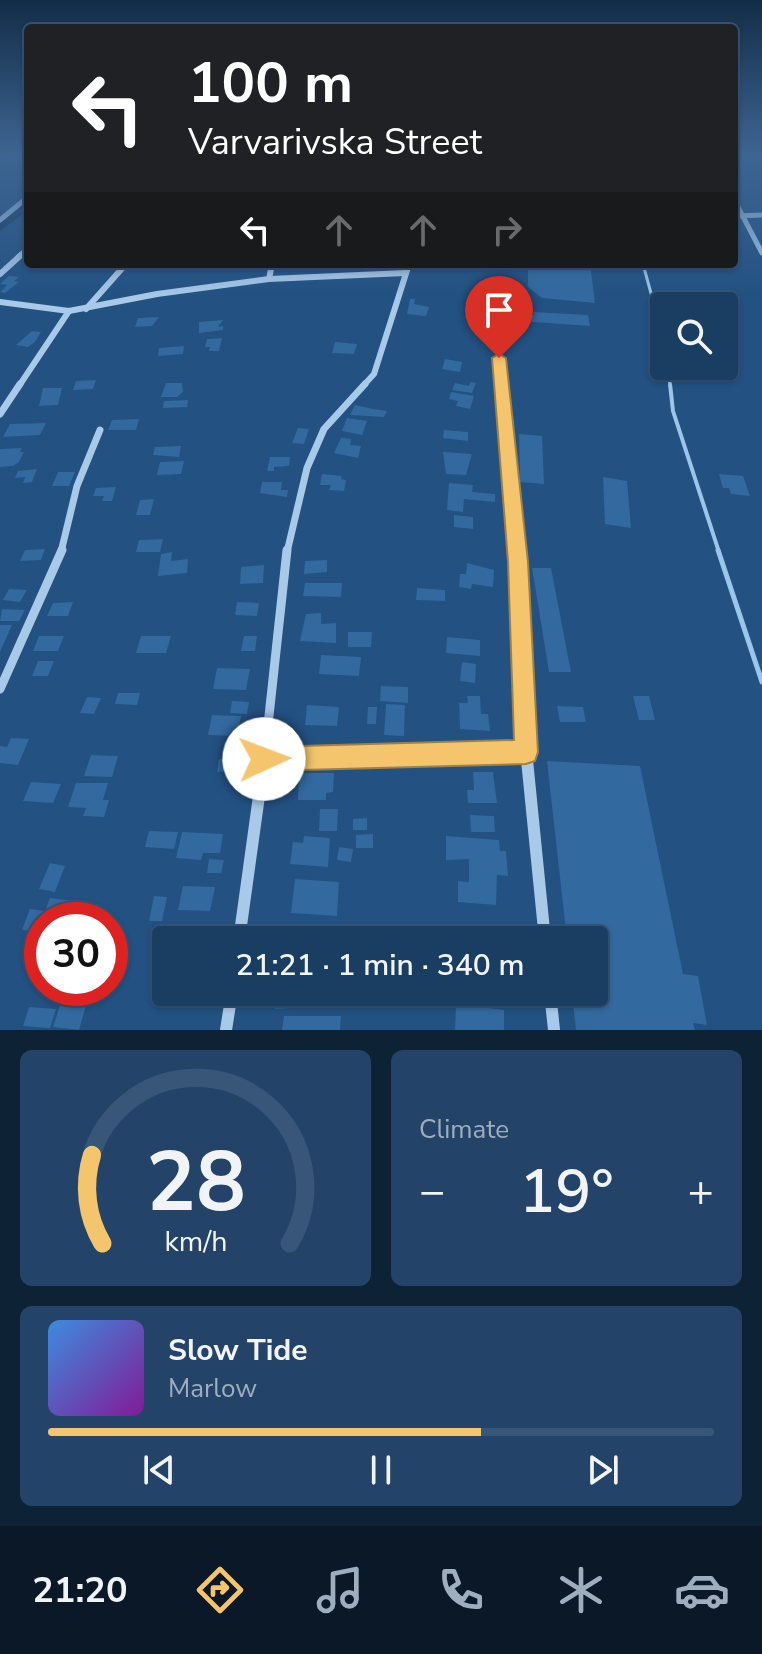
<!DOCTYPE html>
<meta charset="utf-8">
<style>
body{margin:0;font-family:"Nunito Sans",sans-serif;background:#234468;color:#f1f3f6;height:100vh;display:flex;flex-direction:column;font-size:30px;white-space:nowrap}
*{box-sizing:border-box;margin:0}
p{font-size:26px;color:#9faebe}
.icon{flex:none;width:44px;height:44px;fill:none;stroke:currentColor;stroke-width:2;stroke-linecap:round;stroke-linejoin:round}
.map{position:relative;height:1030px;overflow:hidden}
.sheet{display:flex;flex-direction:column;gap:20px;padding:20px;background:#0e2236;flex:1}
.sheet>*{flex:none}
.guide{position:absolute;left:24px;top:24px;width:714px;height:244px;border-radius:8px;box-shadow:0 2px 6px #0004,0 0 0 2px #385677;background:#202124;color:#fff;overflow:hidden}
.fabs{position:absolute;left:650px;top:292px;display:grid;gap:16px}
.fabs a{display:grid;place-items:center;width:88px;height:88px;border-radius:8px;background:#1a3d62;box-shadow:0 2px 6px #0004,0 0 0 2px #385677;font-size:40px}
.speed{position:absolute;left:24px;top:902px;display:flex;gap:16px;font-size:40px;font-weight:700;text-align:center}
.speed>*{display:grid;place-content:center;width:104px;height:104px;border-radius:50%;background:#1a3d62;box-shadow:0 2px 6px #0004,0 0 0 2px #385677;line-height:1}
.speed .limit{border:12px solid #d22;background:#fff;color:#111}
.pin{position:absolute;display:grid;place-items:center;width:68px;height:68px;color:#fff;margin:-82px -34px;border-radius:50% 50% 50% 0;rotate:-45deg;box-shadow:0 0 8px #0007}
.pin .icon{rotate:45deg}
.me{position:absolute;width:88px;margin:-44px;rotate:88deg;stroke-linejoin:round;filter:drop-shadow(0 0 6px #0008)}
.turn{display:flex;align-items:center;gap:28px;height:168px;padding:0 32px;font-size:36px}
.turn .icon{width:104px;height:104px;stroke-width:2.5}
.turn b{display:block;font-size:56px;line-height:68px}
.lanes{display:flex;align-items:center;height:76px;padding:0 32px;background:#0003;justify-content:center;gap:40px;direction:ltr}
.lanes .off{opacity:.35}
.big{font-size:60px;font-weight:600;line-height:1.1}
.sheet .widget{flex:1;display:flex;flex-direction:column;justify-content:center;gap:12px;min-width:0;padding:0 28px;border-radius:12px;background:#234468}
.sheet .dial{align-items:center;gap:0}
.dial svg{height:208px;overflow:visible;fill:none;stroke:#385677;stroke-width:7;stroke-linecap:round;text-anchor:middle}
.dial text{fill:#f1f3f6;stroke:none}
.song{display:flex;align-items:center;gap:24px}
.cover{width:96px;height:96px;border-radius:12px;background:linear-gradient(135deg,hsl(210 70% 55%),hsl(290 70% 35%))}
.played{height:8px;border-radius:4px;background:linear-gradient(90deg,#f4c56c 65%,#385677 65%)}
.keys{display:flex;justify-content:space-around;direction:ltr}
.heat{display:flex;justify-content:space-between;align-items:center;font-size:44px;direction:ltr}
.sheet .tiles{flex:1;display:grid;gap:20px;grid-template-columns:1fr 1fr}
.widget:last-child{grid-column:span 2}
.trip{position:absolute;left:152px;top:926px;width:456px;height:80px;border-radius:8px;background:#1a3d62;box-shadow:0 2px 6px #0004,0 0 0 2px #385677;font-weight:600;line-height:80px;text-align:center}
.dock{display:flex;height:128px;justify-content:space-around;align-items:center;background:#0a1827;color:#9faebe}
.dock .icon{width:56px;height:56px}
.dock .current{color:#f4c56c}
.dock b{font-size:36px;color:#f1f3f6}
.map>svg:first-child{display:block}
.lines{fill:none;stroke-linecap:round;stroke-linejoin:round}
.stream-far2{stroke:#9dc5e9;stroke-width:3}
.stream-far1{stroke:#9dc5e9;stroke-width:4}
.stream{stroke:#9dc5e9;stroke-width:5}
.river{fill:#173b62;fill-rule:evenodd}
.building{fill:#32699f}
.street-far4{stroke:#a9c9e8;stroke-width:5}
.street-far3{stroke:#a9c9e8;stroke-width:6}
.street-far2{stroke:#a9c9e8;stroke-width:7}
.street-far1{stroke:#a9c9e8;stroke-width:9}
.street{stroke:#a9c9e8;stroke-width:12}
.secondary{fill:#d4e5f6;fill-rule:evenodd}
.route{fill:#f4c56c;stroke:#9f8046;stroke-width:2}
</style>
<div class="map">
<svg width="762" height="1030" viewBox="0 0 762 1030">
<rect width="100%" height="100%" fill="#225182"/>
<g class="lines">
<g class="stream-far2">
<polyline points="643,264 664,341"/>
<polyline points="668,366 670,386"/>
</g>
<polyline class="stream-far1" points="670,384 673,411 719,552"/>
<polyline class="stream" points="718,550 762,682"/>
<polygon class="river" points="28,199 28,210 0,231 0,220"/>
</g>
<g class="building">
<polygon points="528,264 590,264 595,303 542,298 528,287"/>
<polygon points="9,276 19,277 14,281 19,282 5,293 0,292 7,285 0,284"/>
<polygon points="489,290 499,290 505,314 495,314"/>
<polygon points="410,299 415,299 414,304 429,307 426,316 407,314"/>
<polygon points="533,312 588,315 590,326 506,320 506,313 534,315"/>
<polygon points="159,317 152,326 135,327 138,318"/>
<polygon points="223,320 218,327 223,326 223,330 199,333 199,322"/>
<polygon points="32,331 41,332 35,342 28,347 16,345"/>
<polygon points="222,338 219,351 209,351 210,347 205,347 207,339"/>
<polygon points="335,342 357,344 354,354 332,353"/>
<polygon points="184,346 183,354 158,356 159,348"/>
<polygon points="445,359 462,362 460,372 442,369"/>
<polygon points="96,380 93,389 73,390 76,381"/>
<polygon points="470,382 476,383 472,393 452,390 455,383 469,386"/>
<polygon points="166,383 182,383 183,392 177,397 161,397"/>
<polygon points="43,388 62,388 58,405 39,406"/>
<polygon points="451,392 474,396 470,409 456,406 458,401 449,399"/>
<polygon points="188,400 187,407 163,408 164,401"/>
<polygon points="355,405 373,409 387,411 384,417 350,415"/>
<polygon points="347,418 367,421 362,435 342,431"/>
<polygon points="139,419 136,430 108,430 112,420"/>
<polygon points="46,423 40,435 3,437 10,424"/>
<polygon points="298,428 309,429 304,444 292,443"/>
<polygon points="444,430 468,432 468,441 443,438"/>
<polygon points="519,434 542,436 544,484 520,482"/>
<polygon points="341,438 351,439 350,445 361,446 358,458 334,453"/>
<polygon points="181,446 179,457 153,455 155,447"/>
<polygon points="22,448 20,452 24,452 19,462 13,466 0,467 0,449"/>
<polygon points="443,452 472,454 466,475 446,474"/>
<polygon points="270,457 290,457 289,466 274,467 274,471 267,471"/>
<polygon points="184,461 181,474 157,475 160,462"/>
<polygon points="37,469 32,482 23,483 25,477 15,478 18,471"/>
<polygon points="58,472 75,472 69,486 52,486"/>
<polygon points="322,474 342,476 341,479 346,480 344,491 329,490 331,485 320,485"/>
<polygon points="719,474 743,476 750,496 731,494 729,488 723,488"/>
<polygon points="603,477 627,481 631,528 605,524"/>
<polygon points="262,482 282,482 281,490 288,490 287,497 260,493"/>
<polygon points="449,483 473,485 472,492 495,494 495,502 464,499 463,512 447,510"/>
<polygon points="116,487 112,501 102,501 104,496 93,496 96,488"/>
<polygon points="154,499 150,515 136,515 140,500"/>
<polygon points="454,515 473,517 473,529 454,527"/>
<polygon points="163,539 160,552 136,552 139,540"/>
<polygon points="45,549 41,560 20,561 25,550"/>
<polygon points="172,552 171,561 188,559 187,573 158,576 161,554"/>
<polygon points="327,560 327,572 304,574 305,561"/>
<polygon points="467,563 494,570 493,587 472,584 471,589 459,587 460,574 466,574"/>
<polygon points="264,565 263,583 240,584 241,567"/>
<polygon points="532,568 551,568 571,672 549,672"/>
<polygon points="305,583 342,583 341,597 303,596"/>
<polygon points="417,588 445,590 445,601 416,600"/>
<polygon points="9,589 27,590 20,602 3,600"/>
<polygon points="73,602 68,616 47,616 53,603"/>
<polygon points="237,602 259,603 257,616 235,615"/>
<polygon points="2,609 25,610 19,621 0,621"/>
<polygon points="321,613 321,624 336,623 336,643 300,641 306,614"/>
<polygon points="0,625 12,625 0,652"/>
<polygon points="348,632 372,632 371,647 348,647"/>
<polygon points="39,636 64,636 58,651 33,651"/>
<polygon points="141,636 171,636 166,653 136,653"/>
<polygon points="244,636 257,636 255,651 241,651"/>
<polygon points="447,637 480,640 480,656 446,653"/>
<polygon points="321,655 361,657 359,676 319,674"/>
<polygon points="38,661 54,661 48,676 32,676"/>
<polygon points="462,662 476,664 475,683 460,681"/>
<polygon points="217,668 250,669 246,690 213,689"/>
<polygon points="381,686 408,687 408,703 380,701"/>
<polygon points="118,693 140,693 137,705 115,704"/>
<polygon points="467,696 480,696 481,714 488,714 490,731 460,729 459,703 468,703"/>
<polygon points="633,696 649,696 655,720 639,720"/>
<polygon points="87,697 101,698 94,714 80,713"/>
<polygon points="232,701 249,702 247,714 230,713"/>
<polygon points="386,704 405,705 404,736 384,735"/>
<polygon points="307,705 339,707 337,726 305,725"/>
<polygon points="557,706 583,707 586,722 560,722"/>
<polygon points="368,707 377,707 376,724 367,724"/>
<polygon points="212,715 241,716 237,736 208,735"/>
<polygon points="11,738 29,739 18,765 0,763 0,746 7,747"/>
<polygon points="91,755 118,756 112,777 84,776"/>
<polygon points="236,758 235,771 217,772 219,759"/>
<polygon points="547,761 640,766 683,974 698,976 707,1025 693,1023 695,1030 576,1030 572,992 594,992 594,940 567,940"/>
<polygon points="473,772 493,772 497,803 468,803 467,790 474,790"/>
<polygon points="299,773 334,773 333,792 326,793 326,800 298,800"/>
<polygon points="31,782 61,784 53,803 23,801"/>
<polygon points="76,783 108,783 103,800 109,800 104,817 83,816 86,808 68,807"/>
<polygon points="320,809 338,809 337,831 319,831"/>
<polygon points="470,815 494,816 495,832 471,832"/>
<polygon points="367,818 367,830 353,830 353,819"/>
<polygon points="149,831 178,832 174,849 145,847"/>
<polygon points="182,832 223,834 220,853 203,853 201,860 176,858"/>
<polygon points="373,834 373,848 356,848 356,835"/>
<polygon points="304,836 330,838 328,867 290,864 293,842 303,843"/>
<polygon points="446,836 499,840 500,851 506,851 508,876 497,875 496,905 458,902 458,881 469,882 469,859 446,860"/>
<polygon points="339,847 353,849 351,862 337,860"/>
<polygon points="209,859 224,860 221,873 207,873"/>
<polygon points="50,863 65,866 55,892 39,889"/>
<polygon points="295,879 339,882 337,916 291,913"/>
<polygon points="183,886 215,887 210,911 178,910"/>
<polygon points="154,896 167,897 162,921 149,921"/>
<polygon points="50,898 81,902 74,920 42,920 40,932 22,930 30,909 45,911"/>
<polygon points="306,930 306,940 270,940 271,931"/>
<polygon points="276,992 327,992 327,1002 292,1002 291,1008 275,1009"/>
<polygon points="64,993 89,995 79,1030 53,1027"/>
<polygon points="456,1004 504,1010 504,1030 455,1030"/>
<polygon points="29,1007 56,1009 50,1028 23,1026"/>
<polygon points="284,1016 341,1016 340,1030 282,1030"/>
</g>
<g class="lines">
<g class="street-far4">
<polyline points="734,184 738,207 762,253"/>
<polyline points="734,216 762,215"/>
<polyline points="0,220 28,197"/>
<polyline points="18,257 28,248"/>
</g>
<g class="street-far3">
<polyline points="0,274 21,255"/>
<polyline points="269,279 272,264"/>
<polyline points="0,302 69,311 157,294 269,279 405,273"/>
<polyline points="86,309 126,264"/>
<polyline points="499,358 502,386"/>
<polyline points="19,386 69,311"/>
<polyline points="363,386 374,374 409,264"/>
</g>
<g class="street-far2">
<polyline points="501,384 517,552"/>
<polyline points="0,414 20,384"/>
<polyline points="61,552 77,486 100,430"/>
<polyline points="287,552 307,468 324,429 365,384"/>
</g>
<g class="street-far1">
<polyline points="517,550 527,762"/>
<polyline points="0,689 62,550"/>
<polyline points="264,759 526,752"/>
<polyline points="264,762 287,550"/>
</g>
<g class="street">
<polyline points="527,760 545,940"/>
<polyline points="239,940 264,760"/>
<polyline points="550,992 554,1030"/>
<polyline points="226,1030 232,992"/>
</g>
<polygon class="secondary" points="0,154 6,154 0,158"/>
</g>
<linearGradient id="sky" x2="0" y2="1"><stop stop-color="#132d48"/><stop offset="0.52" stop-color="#3e6592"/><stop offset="1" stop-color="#3e6592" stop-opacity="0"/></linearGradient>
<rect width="762" height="299" fill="url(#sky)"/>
<polygon class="route" points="499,354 506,358 528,562 538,752 535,761 526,764 264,771 255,768 252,759 255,750 264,747 514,740 508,562 492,358"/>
</svg>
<div class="fabs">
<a><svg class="icon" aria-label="search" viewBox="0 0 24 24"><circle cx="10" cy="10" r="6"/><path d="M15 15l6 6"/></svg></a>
</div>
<div class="speed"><div class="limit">30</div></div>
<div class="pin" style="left:499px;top:358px;background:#d93025"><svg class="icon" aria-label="arrive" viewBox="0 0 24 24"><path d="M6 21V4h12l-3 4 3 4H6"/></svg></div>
<svg class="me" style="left:264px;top:759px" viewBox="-20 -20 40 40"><circle r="19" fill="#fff"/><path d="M0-13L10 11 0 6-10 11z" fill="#f4c56c"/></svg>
<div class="trip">21:21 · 1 min · 340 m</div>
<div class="guide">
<div class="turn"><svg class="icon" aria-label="left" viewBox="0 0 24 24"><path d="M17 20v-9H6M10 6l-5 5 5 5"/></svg><div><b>100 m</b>Varvarivska Street</div></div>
<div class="lanes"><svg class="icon" aria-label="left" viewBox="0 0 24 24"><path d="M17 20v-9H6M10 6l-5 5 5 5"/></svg><svg class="icon off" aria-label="ahead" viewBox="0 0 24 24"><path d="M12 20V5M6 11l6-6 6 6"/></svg><svg class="icon off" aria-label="ahead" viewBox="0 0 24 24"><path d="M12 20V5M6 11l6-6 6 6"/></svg><svg class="icon off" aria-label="right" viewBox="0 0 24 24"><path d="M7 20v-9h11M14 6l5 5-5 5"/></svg></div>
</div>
</div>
<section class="sheet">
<div class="tiles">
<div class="widget dial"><svg viewBox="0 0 100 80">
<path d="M14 69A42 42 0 1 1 86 69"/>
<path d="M14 69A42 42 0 0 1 10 35" stroke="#f4c56c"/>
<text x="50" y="56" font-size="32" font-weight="700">28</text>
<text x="50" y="72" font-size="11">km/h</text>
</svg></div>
<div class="widget"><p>Climate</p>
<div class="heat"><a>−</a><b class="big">19°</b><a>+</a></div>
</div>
<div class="widget">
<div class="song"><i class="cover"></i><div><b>Slow Tide</b><p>Marlow</p></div></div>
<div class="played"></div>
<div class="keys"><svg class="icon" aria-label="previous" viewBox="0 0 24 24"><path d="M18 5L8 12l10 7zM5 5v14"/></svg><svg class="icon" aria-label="pause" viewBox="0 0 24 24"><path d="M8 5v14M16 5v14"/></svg><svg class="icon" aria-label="next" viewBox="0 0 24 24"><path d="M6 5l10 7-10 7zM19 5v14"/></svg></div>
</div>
</div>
</section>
<nav class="dock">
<b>21:20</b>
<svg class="icon current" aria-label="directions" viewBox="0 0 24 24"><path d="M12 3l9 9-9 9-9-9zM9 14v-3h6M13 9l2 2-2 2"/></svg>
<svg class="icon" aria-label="music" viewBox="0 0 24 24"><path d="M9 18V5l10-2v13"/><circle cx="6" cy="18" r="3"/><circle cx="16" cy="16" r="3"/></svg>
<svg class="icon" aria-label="phone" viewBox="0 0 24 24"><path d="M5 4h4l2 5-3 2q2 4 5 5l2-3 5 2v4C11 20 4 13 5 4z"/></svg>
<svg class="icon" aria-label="climate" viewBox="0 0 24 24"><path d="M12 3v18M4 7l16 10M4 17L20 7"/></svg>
<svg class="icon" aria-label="car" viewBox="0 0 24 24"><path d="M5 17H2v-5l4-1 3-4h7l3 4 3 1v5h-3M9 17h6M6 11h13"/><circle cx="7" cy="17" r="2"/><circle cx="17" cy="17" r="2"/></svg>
</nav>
